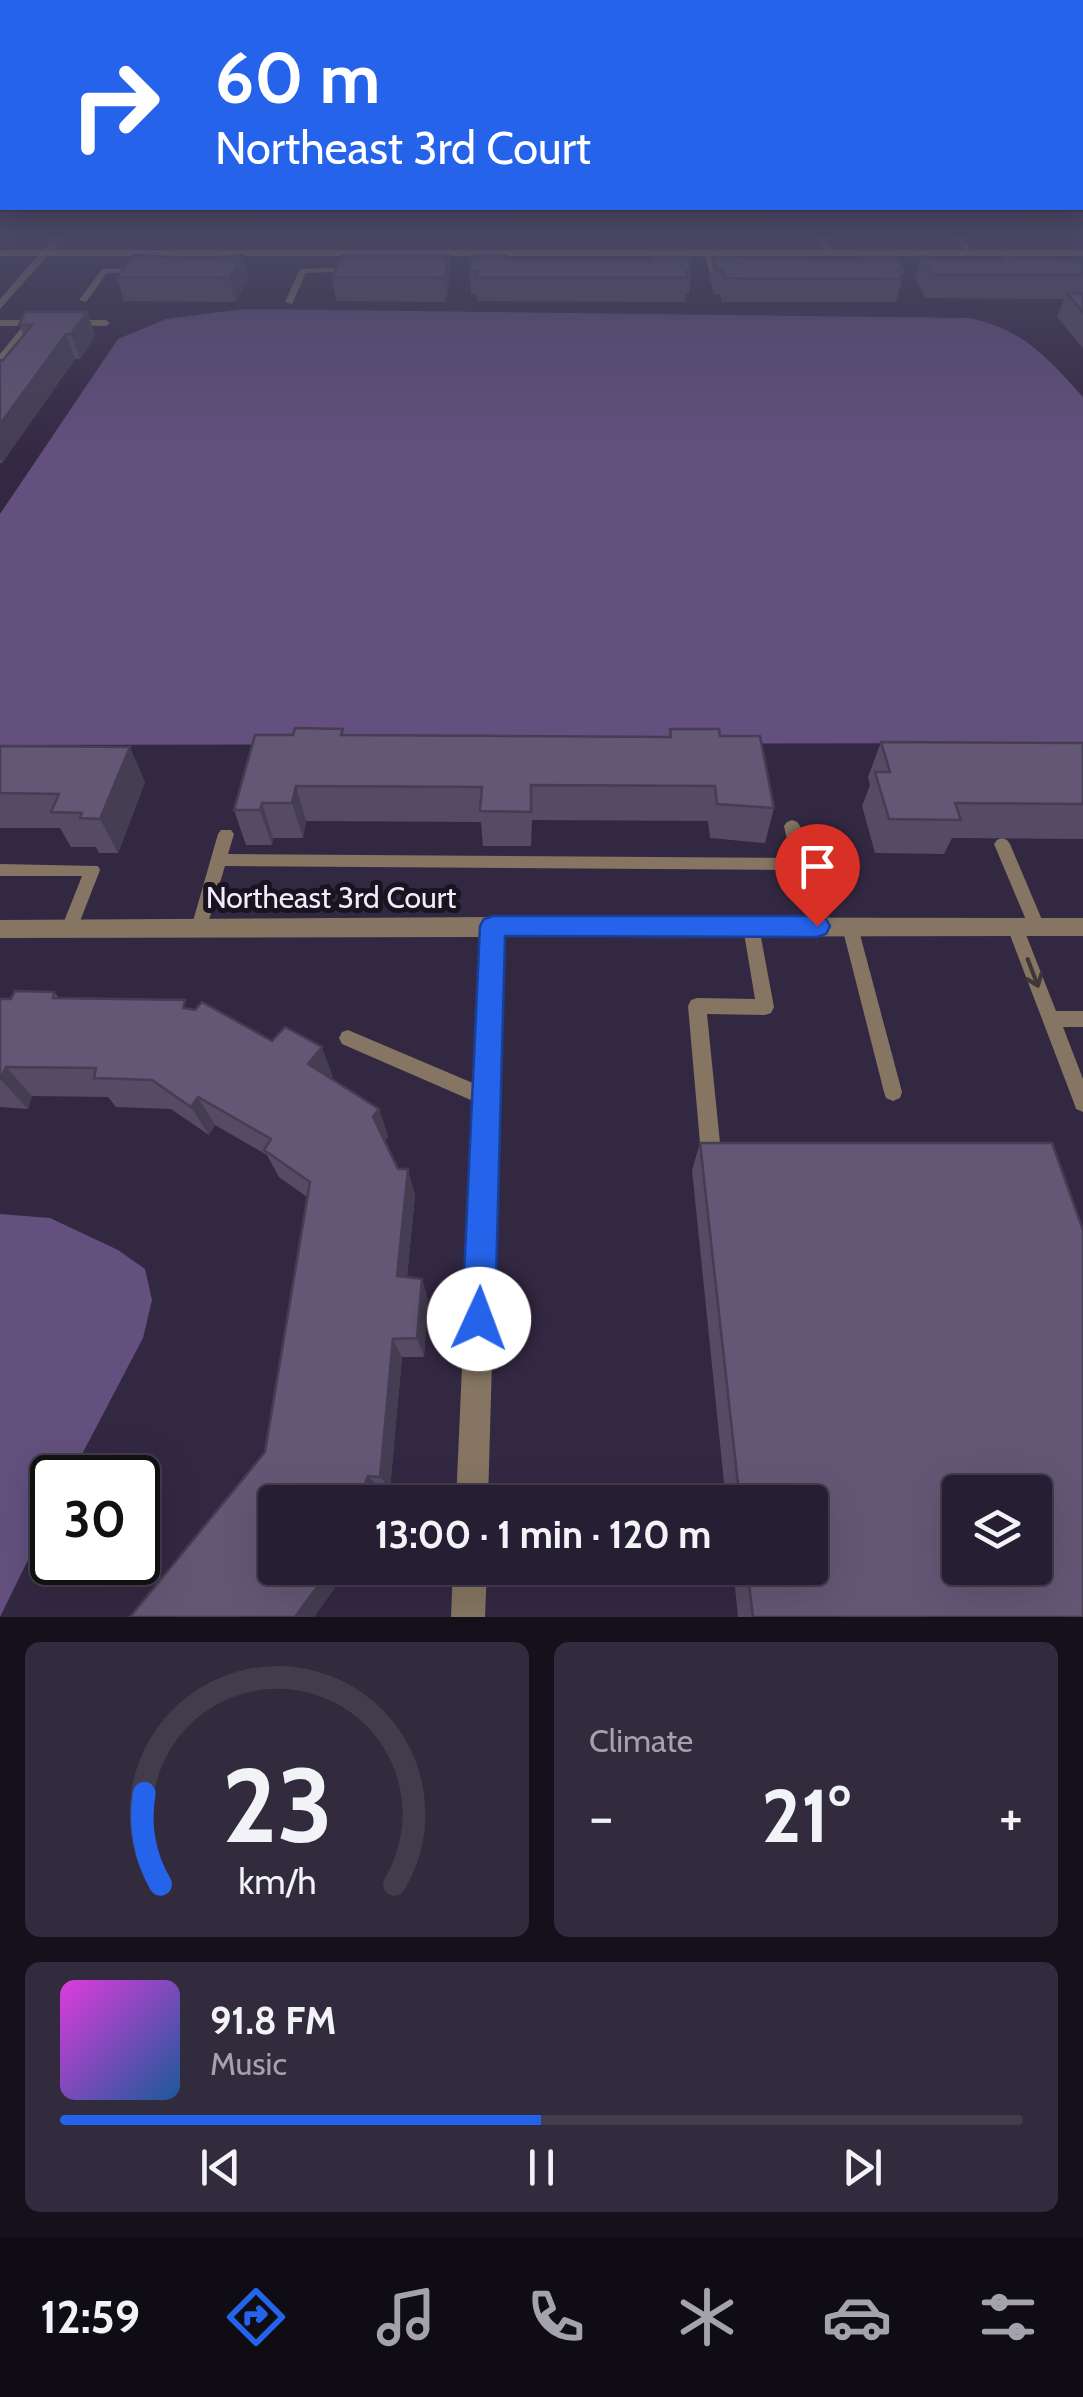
<!DOCTYPE html>
<meta charset="utf-8">
<style>
body{margin:0;font-family:Cabin,sans-serif;background:#322b3e;color:#f1f3f6;height:100vh;display:flex;flex-direction:column;font-size:38px;white-space:nowrap}
*{box-sizing:border-box;margin:0}
p{font-size:32px;color:#a4a2ac}
.icon{flex:none;width:55px;height:55px;fill:none;stroke:currentColor;stroke-width:2;stroke-linecap:round;stroke-linejoin:round}
.map{position:relative;height:1617px;overflow:hidden}
.sheet{display:flex;flex-direction:column;gap:25px;padding:25px;background:#15101c;flex:1}
.sheet>*{flex:none}
.banner{position:absolute;left:0px;top:0px;width:1085px;height:210px;box-shadow:0 10px 40px #0002,0 0 0 2px #423c4d;background:#2563eb;color:#fff;overflow:hidden}
.tools{position:absolute;left:942px;top:1475px;display:grid;gap:20px}
.tools a{display:grid;place-items:center;width:110px;height:110px;border-radius:10px;background:#261e32;box-shadow:0 10px 40px #0002,0 0 0 2px #423c4d;font-size:50px}
.speed{position:absolute;left:30px;top:1455px;display:flex;gap:20px;font-size:50px;font-weight:700;text-align:center}
.speed>*{display:grid;place-content:center;width:130px;height:130px;border-radius:50%;background:#261e32;box-shadow:0 10px 40px #0002,0 0 0 2px #423c4d;line-height:1}
.speed .limit{border:5px solid #111;border-radius:15px;background:#fff;color:#111}
.pin{position:absolute;display:grid;place-items:center;width:85px;height:85px;color:#fff;margin:-102px -42px;border-radius:50% 50% 50% 0;rotate:-45deg;box-shadow:0 0 10px #0007}
.pin .icon{rotate:45deg}
.me{position:absolute;width:110px;margin:-55px;rotate:2deg;stroke-linejoin:round;filter:drop-shadow(0 0 8px #0008)}
.turn{display:flex;align-items:center;gap:35px;height:210px;padding:0 50px;font-size:45px}
.turn .icon{width:130px;height:130px;stroke-width:2.5}
.turn b{display:block;font-size:70px;line-height:85px}
.big{font-size:75px;font-weight:700;line-height:1.1}
.sheet .card{flex:1;display:flex;flex-direction:column;justify-content:center;gap:15px;min-width:0;padding:0 35px;border-radius:15px;background:#322b3e}
.sheet .dial{align-items:center;gap:0}
.dial svg{height:260px;overflow:visible;fill:none;stroke:#423c4d;stroke-width:7;stroke-linecap:round;text-anchor:middle}
.dial text{fill:#f1f3f6;stroke:none}
.song{display:flex;align-items:center;gap:30px}
.cover{width:120px;height:120px;border-radius:15px;background:linear-gradient(135deg,hsl(300 70% 55%),hsl(210 70% 35%))}
.played{height:10px;border-radius:5px;background:linear-gradient(90deg,#2563eb 50%,#423c4d 50%)}
.keys{display:flex;justify-content:space-around;direction:ltr}
.heat{display:flex;justify-content:space-between;align-items:center;font-size:55px;direction:ltr}
.sheet .tiles{flex:1;display:grid;gap:25px;grid-template-columns:1fr 1fr}
.card:last-child{grid-column:span 2}
.trip{position:absolute;left:258px;top:1485px;width:570px;height:100px;border-radius:10px;background:#261e32;box-shadow:0 10px 40px #0002,0 0 0 2px #423c4d;font-weight:700;line-height:100px;text-align:center}
.tab-bar{display:flex;height:160px;justify-content:space-around;align-items:center;background:#0f0c14;color:#a4a2ac}
.tab-bar .icon{width:70px;height:70px}
.tab-bar .selected{color:#2563eb}
.tab-bar b{font-size:45px;color:#f1f3f6}
.map>svg:first-child{display:block}
.water{fill:#63507e}
.lines{fill:none;stroke-linecap:round;stroke-linejoin:round}
.lane{fill:#857562;fill-rule:evenodd}
.street{fill:#857562;fill-rule:evenodd}
.secondary{fill:#b69d7f;fill-rule:evenodd}
.wall{fill:#554b65}
.shaded-wall{fill:#453d52}
.building{fill:#635775;stroke:#453d52;stroke-width:2.5;fill-rule:evenodd}
.oneway{stroke:#3e3637}
.route{fill:#2563eb;stroke:#184099;stroke-width:2.5}
.labels{text-anchor:middle;dominant-baseline:central;stroke-width:10;stroke-linejoin:round;paint-order:stroke}
.street-label{font-size:30px;fill:#f2ebfd;stroke:#181420}
</style>
<div class="map">
<svg width="1083" height="1617" viewBox="0 0 1083 1617">
<rect width="100%" height="100%" fill="#332842"/>
<g class="water">
<path d="M244 309 969 318C1024 329 1047 358 1083 397V743L0 745V514L118 339 166 319Z"/>
<polygon points="0,1214 50,1218 118,1250 145,1269 152,1300 143,1338 70,1477 52,1478 52,1511 0,1617"/>
</g>
<g class="lines">
<g class="lane">
<polygon points="818,236 826,236 834,256 828,256"/>
<polygon points="954,236 962,236 974,255 968,255"/>
<polygon points="704,252 710,252 716,269 734,271 730,273 710,273"/>
<polygon points="355,267 359,269 358,271 306,273 292,304 285,302 300,269"/>
<polygon points="142,268 145,268 145,272 107,273 86,302 79,300 102,269"/>
<polygon points="0,320 36,320 40,323 32,326 3,362 0,363 0,354 23,326 0,326"/>
<polygon points="74,320 106,320 110,323 106,326 71,325 70,323"/>
<polygon points="792,820 797,822 800,826 812,881 810,886 804,887 798,886 794,870 225,866 205,933 199,935 193,933 191,928 218,834 221,830 231,830 234,834 228,854 791,858 784,826 787,822"/>
<polygon points="1002,838 1007,840 1010,844 1045,927 1043,932 1037,934 1031,932 1029,927 994,844 997,840"/>
<polygon points="0,864 98,866 100,870 75,934 69,936 63,934 61,929 82,876 0,876"/>
<polygon points="751,920 757,922 759,927 774,1007 771,1013 765,1015 707,1014 720,1143 717,1150 710,1153 703,1150 700,1143 688,1006 691,1000 697,998 755,999 743,927 745,922"/>
<polygon points="850,920 856,922 858,927 902,1092 900,1098 893,1101 886,1098 884,1092 842,927 844,922"/>
<polygon points="1015,920 1021,922 1023,927 1056,1011 1083,1011 1083,1027 1063,1027 1083,1079 1083,1112 1076,1109 1074,1103 1007,927 1009,922"/>
<polygon points="348,1030 494,1092 496,1098 494,1104 487,1107 480,1104 342,1044 339,1038 342,1032"/>
</g>
<g class="street">
<polygon points="55,236 65,236 0,309 0,299"/>
<polygon points="493,917 1083,918 1083,936 504,937 488,1502 456,1502 481,937 0,938 0,920"/>
<polygon points="453,1568 487,1568 485,1617 451,1617"/>
</g>
<rect class="secondary" x="0" y="250" width="1083" height="6"/>
</g>
<g class="wall">
<polygon points="310,236 350,236 350,238 311,238"/>
<polygon points="370,236 410,236 409,238 370,238"/>
<polygon points="428,236 468,236 467,238 428,238"/>
<polygon points="488,236 527,236 526,238 488,238"/>
<rect x="545" y="236" width="41" height="2"/>
<rect x="604" y="236" width="41" height="2"/>
<rect x="664" y="236" width="40" height="2"/>
<polygon points="243,255 248,278 235,302 124,301 117,277 204,259"/>
<polygon points="449,256 450,279 446,302 336,301 332,277"/>
<polygon points="921,256 948,261 1001,261 1002,257 1077,261 1078,257 1083,257 1083,348 1057,317 1064,299 926,298 915,279"/>
<polygon points="652,257 691,271 689,294 686,294 685,302 477,301 477,294 471,294 470,271 507,260 652,261"/>
<polygon points="713,257 860,261 861,257 904,270 896,302 722,302 720,294 714,294 710,280"/>
<polygon points="87,312 95,336 80,359 75,359 2,463 0,463 0,360 3,360 23,335 19,325"/>
<polygon points="343,729 344,735 669,737 670,729 720,736 774,808 765,843 710,838 708,821 532,820 531,846 483,846 481,822 306,821 303,838 273,838 272,845 246,845 234,810 293,735"/>
<polygon points="881,742 1083,743 1083,839 952,838 944,854 875,853 862,806 870,785 868,777"/>
<polygon points="0,746 145,782 118,853 99,853 96,847 71,847 60,828 0,828"/>
<polygon points="54,992 59,998 190,1009 333,1077 331,1079 379,1109 388,1137 384,1141 398,1169 415,1195 407,1277 422,1279 428,1300 424,1357 402,1357 390,1488 379,1487 275,1568 349,1568 314,1617 130,1617 265,1452 307,1197 279,1177 267,1155 215,1125 209,1135 171,1109 116,1107 108,1097 32,1096 28,1109 0,1107 0,999"/>
<polygon points="700,1143 1083,1617 738,1617 733,1568 810,1568 810,1502 726,1502 692,1170"/>
</g>
<g class="shaded-wall">
<polygon points="243,255 248,278 235,302 230,278"/>
<polygon points="449,256 450,279 446,302 444,278"/>
<polygon points="87,312 95,336 80,359 71,334"/>
<polygon points="66,334 75,359 2,463 0,458 0,424"/>
<polygon points="130,747 145,782 118,853 100,819"/>
<polygon points="296,786 306,821 303,838 292,803"/>
<polygon points="262,803 273,838 272,845 260,810"/>
<polygon points="322,1047 333,1077 320,1094 308,1064"/>
<polygon points="6,1067 32,1096 28,1109 1,1080"/>
<polygon points="198,1097 215,1125 209,1135 191,1107"/>
<polygon points="379,1109 388,1137 381,1145 373,1117"/>
<polygon points="408,1169 415,1195 405,1298 397,1276"/>
<polygon points="422,1279 428,1300 424,1357 417,1338"/>
<polygon points="393,1339 402,1357 390,1488 380,1477"/>
<polygon points="368,1476 379,1487 373,1502 358,1502"/>
<polygon points="331,1568 349,1568 314,1617 295,1617"/>
</g>
<g class="building">
<polygon points="134,255 204,259 243,255 230,278 117,277"/>
<polygon points="341,256 449,256 444,278 332,277"/>
<polygon points="472,256 506,256 506,260 653,261 652,257 688,257 691,271 686,271 688,278 476,278 477,271 470,271"/>
<polygon points="921,256 948,261 1005,261 1002,257 1081,261 1078,257 1083,257 1083,275 933,275"/>
<polygon points="713,257 863,261 861,257 896,257 904,270 898,270 902,279 725,278 723,270 717,270"/>
<polygon points="1067,293 1083,293 1083,312"/>
<polygon points="25,312 87,312 71,334 66,334 0,424 0,360 3,360 32,325 19,325"/>
<polygon points="295,728 343,729 341,735 671,737 670,729 719,729 720,736 760,736 774,808 717,804 715,786 531,785 531,812 480,811 482,787 296,786 292,803 262,803 260,810 234,810 255,735 293,735"/>
<polygon points="881,742 1083,743 1083,804 955,803 961,820 889,819 875,772 890,772"/>
<polygon points="0,746 130,747 100,819 80,818 82,813 51,812 59,794 0,793"/>
<polygon points="15,991 54,992 53,998 185,1000 183,1008 195,1010 202,1002 272,1041 285,1027 322,1047 308,1064 379,1109 373,1117 398,1169 408,1169 397,1276 422,1279 417,1338 393,1339 380,1477 368,1476 358,1502 275,1502 275,1568 331,1568 295,1617 130,1617 265,1452 310,1182 264,1150 271,1139 198,1097 191,1107 152,1080 94,1078 96,1068 6,1067 0,1080 0,999 11,999"/>
<path d="M700 1143H1052L1083 1230V1617H753L747 1568H810V1502H740ZM960 1492H1035V1568H960Z"/>
</g>
<defs><path id="oneway-shaft" d="M-6 0H5M1.5-3L5.5 0L1.5 3" fill="none" stroke-width="1.6" stroke-linecap="round" stroke-linejoin="round" transform="scale(2.5)"/></defs>
<use class="oneway" href="#oneway-shaft" transform="translate(1033 973) rotate(69)"/>
<linearGradient id="sky" x2="0" y2="1"><stop stop-color="#1c1624"/><stop offset="0.51" stop-color="#4a4865"/><stop offset="1" stop-color="#4a4865" stop-opacity="0"/></linearGradient>
<rect width="1083" height="462" fill="url(#sky)"/>
<polygon class="route" points="493,916 817,916 826,919 830,926 826,934 817,937 505,936 495,1319 490,1330 479,1335 467,1330 462,1319 480,926 484,919"/>
<g class="labels">
<g class="street-label">
<text x="331" y="897">Northeast 3rd Court</text>
</g>
</g>
</svg>
<div class="tools">
<a><svg class="icon" aria-label="layers" viewBox="0 0 24 24"><path d="M12 4l9 5-9 5-9-5zM3 14l9 5 9-5"/></svg></a>
</div>
<div class="speed"><div class="limit">30</div></div>
<div class="pin" style="left:817px;top:926px;background:#d93025"><svg class="icon" aria-label="arrive" viewBox="0 0 24 24"><path d="M6 21V4h12l-3 4 3 4H6"/></svg></div>
<svg class="me" style="left:479px;top:1319px" viewBox="-20 -20 40 40"><circle r="19" fill="#fff"/><path d="M0-13L10 11 0 6-10 11z" fill="#2563eb"/></svg>
<div class="trip">13:00 · 1 min · 120 m</div>
<div class="banner">
<div class="turn"><svg class="icon" aria-label="right" viewBox="0 0 24 24"><path d="M7 20v-9h11M14 6l5 5-5 5"/></svg><div><b>60 m</b>Northeast 3rd Court</div></div>
</div>
</div>
<section class="sheet">
<div class="tiles">
<div class="card dial"><svg viewBox="0 0 100 80">
<path d="M14 69A42 42 0 1 1 86 69"/>
<path d="M14 69A42 42 0 0 1 9 41" stroke="#2563eb"/>
<text x="50" y="56" font-size="32" font-weight="700">23</text>
<text x="50" y="72" font-size="11">km/h</text>
</svg></div>
<div class="card"><p>Climate</p>
<div class="heat"><a>−</a><b class="big">21°</b><a>+</a></div>
</div>
<div class="card">
<div class="song"><i class="cover"></i><div><b>91.8 FM</b><p>Music</p></div></div>
<div class="played"></div>
<div class="keys"><svg class="icon" aria-label="previous" viewBox="0 0 24 24"><path d="M18 5L8 12l10 7zM5 5v14"/></svg><svg class="icon" aria-label="pause" viewBox="0 0 24 24"><path d="M8 5v14M16 5v14"/></svg><svg class="icon" aria-label="next" viewBox="0 0 24 24"><path d="M6 5l10 7-10 7zM19 5v14"/></svg></div>
</div>
</div>
</section>
<nav class="tab-bar">
<b>12:59</b>
<svg class="icon selected" aria-label="directions" viewBox="0 0 24 24"><path d="M12 3l9 9-9 9-9-9zM9 14v-3h6M13 9l2 2-2 2"/></svg>
<svg class="icon" aria-label="music" viewBox="0 0 24 24"><path d="M9 18V5l10-2v13"/><circle cx="6" cy="18" r="3"/><circle cx="16" cy="16" r="3"/></svg>
<svg class="icon" aria-label="phone" viewBox="0 0 24 24"><path d="M5 4h4l2 5-3 2q2 4 5 5l2-3 5 2v4C11 20 4 13 5 4z"/></svg>
<svg class="icon" aria-label="climate" viewBox="0 0 24 24"><path d="M12 3v18M4 7l16 10M4 17L20 7"/></svg>
<svg class="icon" aria-label="car" viewBox="0 0 24 24"><path d="M5 17H2v-5l4-1 3-4h7l3 4 3 1v5h-3M9 17h6M6 11h13"/><circle cx="7" cy="17" r="2"/><circle cx="17" cy="17" r="2"/></svg>
<svg class="icon" aria-label="filters" viewBox="0 0 24 24"><path d="M4 7h16M4 17h16"/><circle cx="9" cy="7" r="2"/><circle cx="15" cy="17" r="2"/></svg>
</nav>
